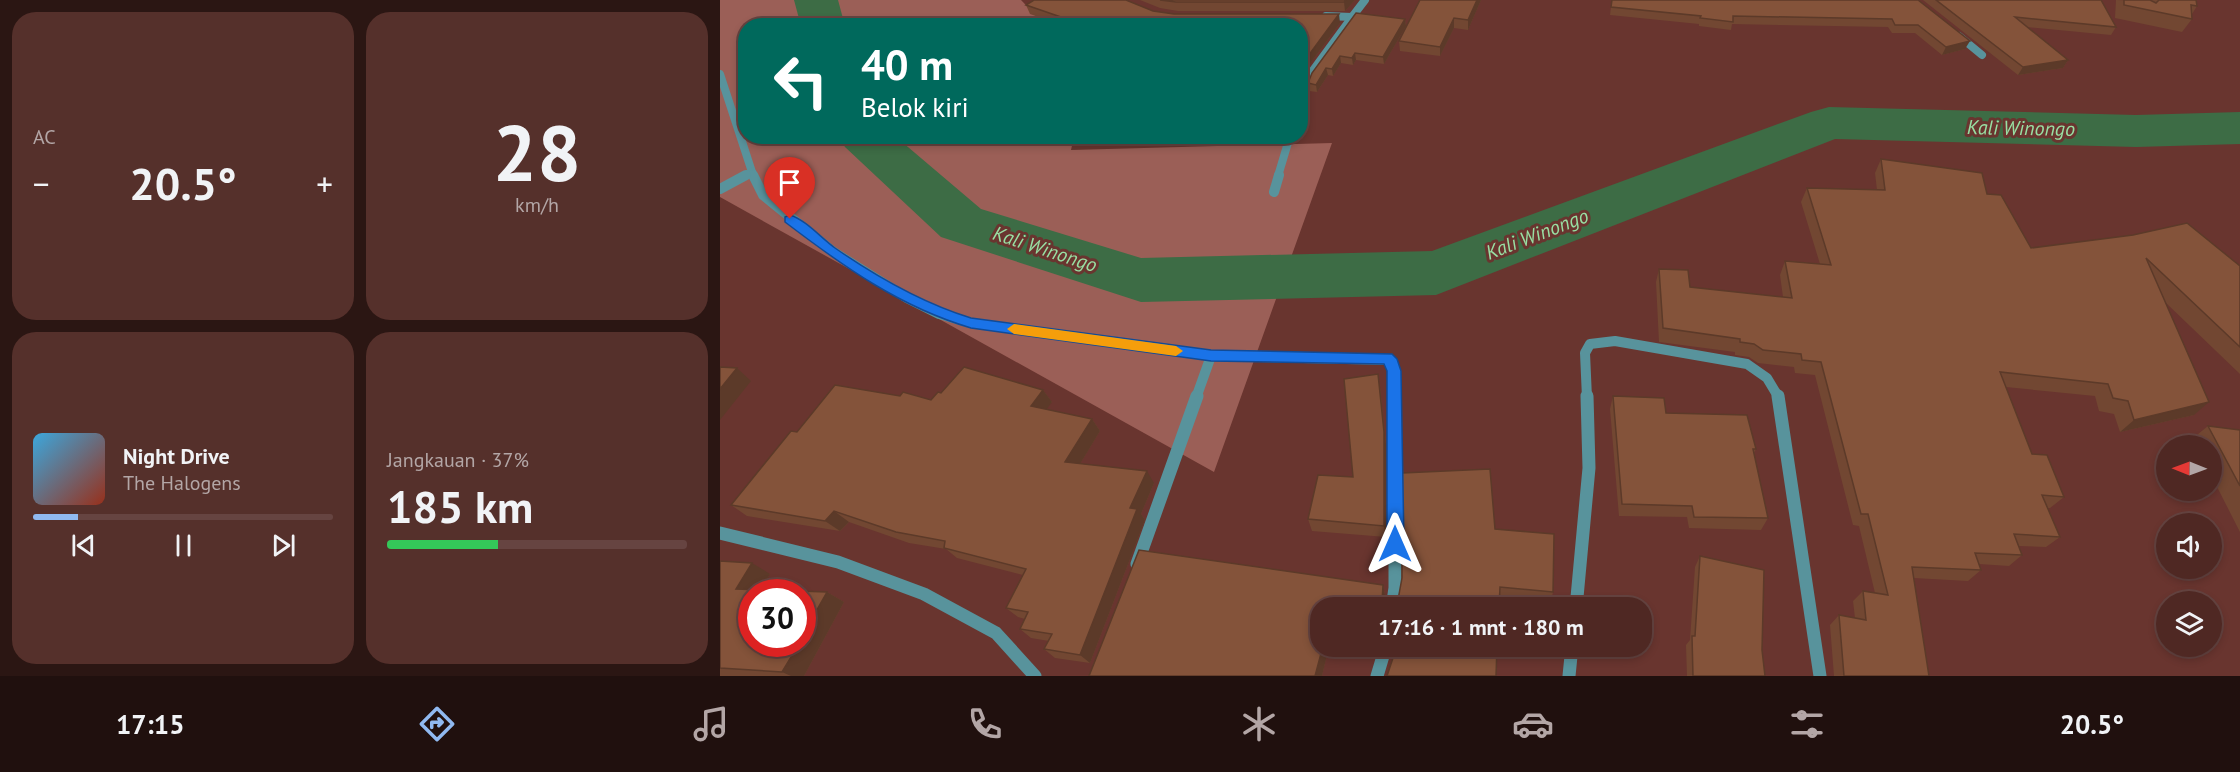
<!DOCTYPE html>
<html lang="id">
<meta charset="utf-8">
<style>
body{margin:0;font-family:"PT Sans",sans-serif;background:#55302b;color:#f1f3f6;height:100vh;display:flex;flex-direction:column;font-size:22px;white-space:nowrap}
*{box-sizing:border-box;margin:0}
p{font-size:20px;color:#b3a6a6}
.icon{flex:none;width:33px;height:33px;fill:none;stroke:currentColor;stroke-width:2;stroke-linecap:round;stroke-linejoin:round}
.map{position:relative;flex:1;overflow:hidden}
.drawer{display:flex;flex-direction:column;gap:12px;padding:12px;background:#2b1613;width:720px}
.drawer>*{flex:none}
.guide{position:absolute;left:18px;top:18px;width:570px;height:126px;border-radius:24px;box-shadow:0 3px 9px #0003,0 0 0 2px #664441;background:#00695c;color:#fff;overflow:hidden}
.needle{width:39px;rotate:271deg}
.fabs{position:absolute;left:1436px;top:435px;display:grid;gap:12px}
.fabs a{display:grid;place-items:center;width:66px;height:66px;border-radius:50%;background:#4f2823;box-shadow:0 3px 9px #0003,0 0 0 2px #664441;font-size:30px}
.speed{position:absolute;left:18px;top:579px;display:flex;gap:12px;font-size:30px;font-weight:700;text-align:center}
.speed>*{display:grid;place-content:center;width:78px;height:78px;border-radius:50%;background:#4f2823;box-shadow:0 3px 9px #0003,0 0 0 2px #664441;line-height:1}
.speed .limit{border:9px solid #d22;background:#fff;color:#111}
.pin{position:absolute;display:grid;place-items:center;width:51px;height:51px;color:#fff;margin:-62px -26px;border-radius:50% 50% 50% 0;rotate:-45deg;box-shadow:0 0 6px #0007}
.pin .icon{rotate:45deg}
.me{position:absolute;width:66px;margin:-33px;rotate:0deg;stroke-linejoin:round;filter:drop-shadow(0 0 4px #0008)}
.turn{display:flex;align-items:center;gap:21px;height:126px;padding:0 24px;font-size:27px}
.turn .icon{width:78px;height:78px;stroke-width:2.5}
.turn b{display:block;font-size:42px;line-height:51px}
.big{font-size:45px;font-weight:700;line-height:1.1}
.drawer .tile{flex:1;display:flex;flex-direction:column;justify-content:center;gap:9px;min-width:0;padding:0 21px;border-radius:24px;background:#55302b}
.drawer .dial{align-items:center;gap:0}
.dial b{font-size:78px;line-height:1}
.song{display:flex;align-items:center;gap:18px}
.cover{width:72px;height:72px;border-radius:9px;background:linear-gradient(135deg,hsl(200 70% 55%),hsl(10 70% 35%))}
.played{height:6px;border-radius:3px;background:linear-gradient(90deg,#90b9f0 15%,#664441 15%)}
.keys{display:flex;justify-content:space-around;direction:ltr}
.heat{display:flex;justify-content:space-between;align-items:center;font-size:33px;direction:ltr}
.charge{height:9px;border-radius:4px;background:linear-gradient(90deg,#34c759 37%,#664441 0)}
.drawer .tiles{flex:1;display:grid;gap:12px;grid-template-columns:repeat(2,1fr)}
.trip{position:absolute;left:590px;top:597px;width:342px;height:60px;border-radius:24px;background:#4f2823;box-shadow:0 3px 9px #0003,0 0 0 2px #664441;font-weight:700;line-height:60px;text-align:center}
.tabs{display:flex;height:96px;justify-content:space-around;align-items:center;background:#20100e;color:#b3a6a6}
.tabs .icon{width:42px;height:42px}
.tabs .active{color:#90b9f0}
.tabs b{font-size:27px;color:#f1f3f6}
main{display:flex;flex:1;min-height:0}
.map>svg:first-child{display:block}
.forest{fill:#9b5f57}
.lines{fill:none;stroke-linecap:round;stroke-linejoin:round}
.river{fill:#3d6c45;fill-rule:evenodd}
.minor-far2{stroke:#58939c;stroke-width:8}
.minor-far1{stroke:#58939c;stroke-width:10}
.minor{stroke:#58939c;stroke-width:13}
.wall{fill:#724732}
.shaded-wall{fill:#5c3a29}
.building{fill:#84533a;stroke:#5c3a29;stroke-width:1.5}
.route{fill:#1a73e8;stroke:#114b97;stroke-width:1.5}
.slow{fill:#f59e0b}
.labels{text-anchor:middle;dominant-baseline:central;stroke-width:6;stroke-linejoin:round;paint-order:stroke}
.water-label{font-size:20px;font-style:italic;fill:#98dfa3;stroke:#69352f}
</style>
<main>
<section class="drawer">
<div class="tiles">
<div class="tile"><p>AC</p>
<div class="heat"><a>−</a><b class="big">20.5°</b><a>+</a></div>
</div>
<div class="tile dial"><b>28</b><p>km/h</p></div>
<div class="tile">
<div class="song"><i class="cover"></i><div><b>Night Drive</b><p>The Halogens</p></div></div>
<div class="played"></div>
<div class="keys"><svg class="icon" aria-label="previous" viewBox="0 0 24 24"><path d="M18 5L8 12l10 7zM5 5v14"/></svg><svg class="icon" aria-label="pause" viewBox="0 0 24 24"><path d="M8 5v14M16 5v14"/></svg><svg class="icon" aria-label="next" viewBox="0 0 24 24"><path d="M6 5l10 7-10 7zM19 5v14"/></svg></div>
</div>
<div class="tile"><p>Jangkauan · 37%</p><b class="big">185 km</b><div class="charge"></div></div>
</div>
</section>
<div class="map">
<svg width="1520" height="676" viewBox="0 0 1520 676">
<rect width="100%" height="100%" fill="#69352f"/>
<polygon class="forest" points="0,0 301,0 325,25 26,26 26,136 354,137 351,150 612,143 494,472 0,197"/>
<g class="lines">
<g class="river">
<polygon points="74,0 118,0 125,26 81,26"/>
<polygon points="1109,107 1416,115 1520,112 1520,144 1416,147 1115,139 716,295 421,302 221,237 125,147 118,136 175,136 261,209 421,258 712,251 1091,112"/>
</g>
<g class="minor-far2">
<polyline points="606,16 632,17 645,0"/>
<polyline points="1239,36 1262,55"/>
<polyline points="0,74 32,172 24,176"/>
<polyline points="580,97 588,77 632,17"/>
<polyline points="32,172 34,176"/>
<polyline points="558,176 570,136"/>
</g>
<g class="minor-far1">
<polyline points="33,175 43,195 112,251 187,298 219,314 251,323 491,356 670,360 674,371 675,398"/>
<polyline points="0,189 26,175"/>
<polyline points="554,192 559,175"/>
<polyline points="476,398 491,356"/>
<polyline points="867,398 865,353 870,344 895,341 1027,364 1047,378 1059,398"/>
</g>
<g class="minor">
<polyline points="1058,396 1100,676"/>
<polyline points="0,533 118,562 204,594 276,633 315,676"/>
<polyline points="417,564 477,396"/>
<polyline points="672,608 675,588 675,396"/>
<polyline points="856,608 869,468 867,396"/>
<polyline points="657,676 666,646"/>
<polyline points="849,676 852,646"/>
</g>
</g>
<g class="wall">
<polygon points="420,0 635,0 625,11 458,11 440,8"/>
<polygon points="700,0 761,0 748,30 734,28 720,56 680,51 679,41"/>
<polygon points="1198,0 1245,49 1222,55 1195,33 1172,33 1168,27 1012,24 1011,30 979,26 979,24 890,15 891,7"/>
<polygon points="1203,0 1381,0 1396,27 1391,35 1307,27 1348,60 1343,68 1298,75"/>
<polygon points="1396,0 1431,1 1431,0 1476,0 1477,6 1472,14 1472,19 1462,32 1395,18"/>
<polygon points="306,5 433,11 454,14 620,23 583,73 580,80 580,26 345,26 310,14"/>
<polygon points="685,19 686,26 664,64 636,60 633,65 621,63 613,76 608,75 597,92 589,91 588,83 592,73"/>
<polygon points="1161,159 1267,194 1311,248 1520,266 1520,374 1445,302 1474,415 1400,432 1394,414 1379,411 1375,396 1286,387 1312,454 1344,497 1330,508 1328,508 1340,537 1326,547 1299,546 1302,555 1289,566 1259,564 1261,570 1248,581 1194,578 1209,676 1114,676 1110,625 1119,615 1135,618 1133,601 1143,591 1155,593 1139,526 1133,525 1095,375 1075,373 1074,367 1038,363 1029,357 1015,355 1015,352 939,342 936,282 939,269 970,287 1063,297 1060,275 1065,261 1100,264 1081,202 1087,188 1157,190 1155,173"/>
<polygon points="660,387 666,444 666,537 592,531 588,519 633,477"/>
<polygon points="323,390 332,402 326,409 372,419 380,431 360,464 434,483 421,514 425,520 370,663 335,658 324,649 329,641 311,638 300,629 305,619 298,617 286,608 303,575 237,558 226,549 189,543 129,522 120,531 27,516 11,505 77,432 180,396 211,400 221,393"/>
<polygon points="893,396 946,413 1036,449 1034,453 1048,518 1041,530 969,528 967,517 899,516 890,409"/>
<polygon points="1488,426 1520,430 1520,532 1491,475 1491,446 1476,446 1472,439"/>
<polygon points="775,529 833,592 831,602 780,598 779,608 600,608 600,646 609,646 602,676 369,676 663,585 665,595 665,605 672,606"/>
<polygon points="980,556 1042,650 1045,676 967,676 966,645 970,640 975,567"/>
<polygon points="0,561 50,574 40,590 107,592 124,602 84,676 0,676"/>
</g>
<g class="shaded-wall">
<polygon points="626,0 635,0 625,11 624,2"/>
<polygon points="757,0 761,0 748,30 748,20"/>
<polygon points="619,14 620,23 583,73 580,80 580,67 581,65"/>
<polygon points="734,18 734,28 720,56 720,47"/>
<polygon points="685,19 686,26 664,64 663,57"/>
<polygon points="1250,41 1245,49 1222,55 1226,47"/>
<polygon points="635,53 636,60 633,65 632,58"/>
<polygon points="620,56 621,63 613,76 612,69"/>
<polygon points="1348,60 1343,68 1298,75 1303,67"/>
<polygon points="606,68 608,75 597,92 596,85"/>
<polygon points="17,368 31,381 0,420 0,389"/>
<polygon points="658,374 666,444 666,537 664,526"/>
<polygon points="323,390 332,402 320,418 311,406"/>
<polygon points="1489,402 1474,415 1400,432 1414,420"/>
<polygon points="372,419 380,431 354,474 345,462"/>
<polygon points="427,471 434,483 421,514 425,520 370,663 360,655 410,508"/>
<polygon points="114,511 129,522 120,531 105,521"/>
<polygon points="32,563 50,574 39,592 16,589"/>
<polygon points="663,585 665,595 664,608 662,602"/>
<polygon points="107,592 124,602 84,676 71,676 62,672 79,644 82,644 82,636"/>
<polygon points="603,646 609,646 602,676 595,676"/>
</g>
<g class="building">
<polygon points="314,0 406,0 433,11 454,14 619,14 580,67 580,26 367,26 306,5"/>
<polygon points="440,0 626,0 624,2 456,2"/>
<polygon points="700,0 757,0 748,20 734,18 720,47 679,41"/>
<polygon points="892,0 1198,0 1250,41 1226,47 1198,25 1175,25 1172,19 1013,16 1013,22 980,18 981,16 891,7"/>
<polygon points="1216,0 1381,0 1396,27 1295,17 1348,60 1303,67"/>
<polygon points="1404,0 1430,0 1436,3 1439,0 1476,0 1477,6 1471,5 1472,19 1404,5"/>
<polygon points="636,13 685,19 663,57 635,53 632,58 620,56 612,69 606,68 596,85 588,83 592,73"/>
<polygon points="1161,159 1262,173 1267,194 1281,195 1311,248 1413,235 1467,223 1520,266 1520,347 1426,258 1489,402 1414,420 1408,401 1393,398 1388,384 1280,372 1312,454 1327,455 1344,497 1322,495 1340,537 1294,534 1302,555 1255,553 1261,570 1192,567 1209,676 1124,676 1119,615 1146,620 1143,591 1168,595 1148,514 1141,514 1101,362 1082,360 1081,354 1043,350 1034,344 1020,342 1020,339 943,328 939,269 968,270 970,287 1072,298 1065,261 1111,265 1087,188 1165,190"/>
<polygon points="0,367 17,368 0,389"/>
<polygon points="244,367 323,390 311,406 372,419 345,462 427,471 410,508 417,509 360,655 324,649 332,634 300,629 308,612 286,608 306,569 224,548 225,541 176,532 114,511 105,521 11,505 71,431 77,432 115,385 180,396 183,392 211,400 218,392 221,393"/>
<polygon points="658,374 664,432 664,526 588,519 598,475 633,477 624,379"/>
<polygon points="893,396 944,398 946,413 1027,415 1036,449 1033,449 1048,518 974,517 972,506 902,504"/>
<polygon points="1488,426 1520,430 1520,486"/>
<polygon points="770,469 775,529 834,534 833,592 780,587 779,608 600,608 600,646 603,646 595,676 369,676 419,550 663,585 662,602 665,605 672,606 678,600 682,578 682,473"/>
<polygon points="980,556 1044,570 1042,650 1045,676 973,676 972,636 975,636"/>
<polygon points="0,561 32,563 16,589 107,592 82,636 82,592 32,592 32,644 79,644 62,672 0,668"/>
<polygon points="677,646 777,646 776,676 667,676"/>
</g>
<path class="route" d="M70 215C86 220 101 238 115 248 157 277 202 303 251 318L491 350 672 354 677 359 681 371 684 544 681 549 675 552 669 549 667 544V371L664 364 491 361 251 328C180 307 124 267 65 222V217Z"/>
<polygon class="slow" points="294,324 456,346 463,351 456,356 294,334 287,329"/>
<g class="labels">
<g class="water-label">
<text transform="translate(1301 128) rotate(1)">Kali Winongo</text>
<text transform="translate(817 234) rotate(-21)">Kali Winongo</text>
<text transform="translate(325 249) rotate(18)">Kali Winongo</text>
</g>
</g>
</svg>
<div class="fabs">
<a><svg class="needle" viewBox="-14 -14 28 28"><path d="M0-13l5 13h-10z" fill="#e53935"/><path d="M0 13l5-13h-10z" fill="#b3a6a6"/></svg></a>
<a><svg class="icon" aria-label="sound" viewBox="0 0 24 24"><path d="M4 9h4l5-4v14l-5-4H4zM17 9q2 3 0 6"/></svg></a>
<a><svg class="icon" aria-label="layers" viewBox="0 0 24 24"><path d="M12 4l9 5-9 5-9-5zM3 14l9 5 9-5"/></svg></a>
</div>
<div class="speed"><div class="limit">30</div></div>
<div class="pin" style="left:70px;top:219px;background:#d93025"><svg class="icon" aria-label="arrive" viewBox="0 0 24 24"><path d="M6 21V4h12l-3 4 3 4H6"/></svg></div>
<svg class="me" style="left:675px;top:544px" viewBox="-20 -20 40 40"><path d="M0-17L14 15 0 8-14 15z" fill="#1a73e8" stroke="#fff" stroke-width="4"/></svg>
<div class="trip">17:16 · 1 mnt · 180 m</div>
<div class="guide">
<div class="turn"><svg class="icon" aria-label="left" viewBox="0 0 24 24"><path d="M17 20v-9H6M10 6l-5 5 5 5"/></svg><div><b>40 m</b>Belok kiri</div></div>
</div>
</div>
</main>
<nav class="tabs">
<b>17:15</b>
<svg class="icon active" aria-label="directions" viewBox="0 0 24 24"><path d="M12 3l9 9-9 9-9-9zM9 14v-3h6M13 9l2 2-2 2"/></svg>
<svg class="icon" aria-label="music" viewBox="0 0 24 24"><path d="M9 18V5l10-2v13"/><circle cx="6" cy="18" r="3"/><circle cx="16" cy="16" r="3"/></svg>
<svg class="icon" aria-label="phone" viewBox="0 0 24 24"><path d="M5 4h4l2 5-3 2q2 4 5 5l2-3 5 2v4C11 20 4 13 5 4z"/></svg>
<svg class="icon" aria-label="climate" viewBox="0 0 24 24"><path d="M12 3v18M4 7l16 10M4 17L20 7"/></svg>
<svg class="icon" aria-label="car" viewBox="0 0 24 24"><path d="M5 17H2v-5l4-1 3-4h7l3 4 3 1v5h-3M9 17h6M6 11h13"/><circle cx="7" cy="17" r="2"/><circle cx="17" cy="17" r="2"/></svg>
<svg class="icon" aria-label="filters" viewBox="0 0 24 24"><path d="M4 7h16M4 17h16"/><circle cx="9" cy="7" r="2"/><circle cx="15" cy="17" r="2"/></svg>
<b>20.5°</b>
</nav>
